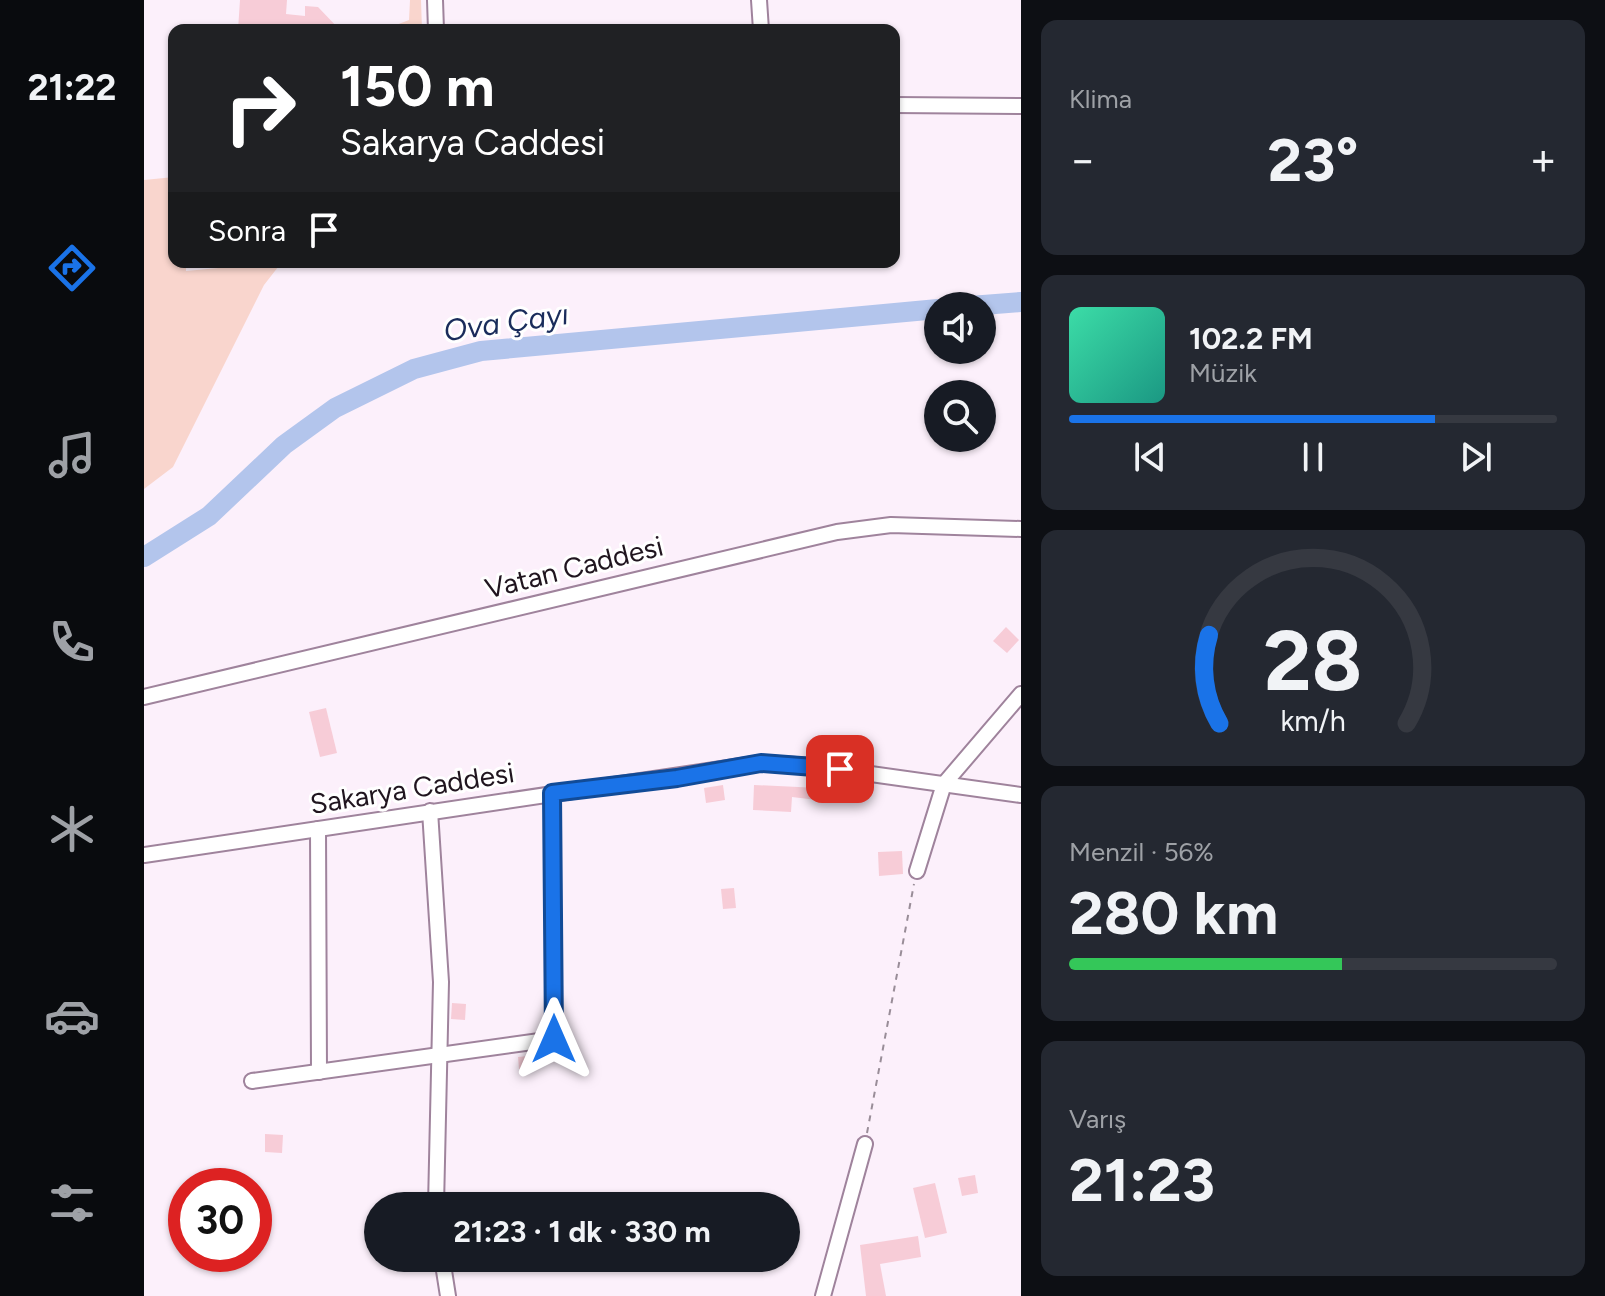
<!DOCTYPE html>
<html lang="tr">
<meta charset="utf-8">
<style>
body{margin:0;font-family:Figtree,sans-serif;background:#242831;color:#f1f3f6;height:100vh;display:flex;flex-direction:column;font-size:30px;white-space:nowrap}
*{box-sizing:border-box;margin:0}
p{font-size:26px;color:#9ea1a6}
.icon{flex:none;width:44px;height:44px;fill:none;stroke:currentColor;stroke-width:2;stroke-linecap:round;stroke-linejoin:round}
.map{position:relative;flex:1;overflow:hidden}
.details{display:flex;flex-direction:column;gap:20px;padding:20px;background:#0d0f14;width:584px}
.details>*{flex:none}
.hud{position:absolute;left:24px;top:24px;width:732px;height:244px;border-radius:16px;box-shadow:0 2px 6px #0004;background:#202124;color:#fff;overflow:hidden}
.fabs{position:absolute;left:780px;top:292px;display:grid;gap:16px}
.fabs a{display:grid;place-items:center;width:72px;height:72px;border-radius:50%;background:#171b24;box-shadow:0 2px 6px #0004;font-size:40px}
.speed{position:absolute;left:24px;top:1168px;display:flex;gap:16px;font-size:40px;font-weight:700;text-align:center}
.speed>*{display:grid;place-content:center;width:104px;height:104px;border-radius:50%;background:#171b24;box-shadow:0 2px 6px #0004;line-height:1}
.speed .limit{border:12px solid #d22;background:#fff;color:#111}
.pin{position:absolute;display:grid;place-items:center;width:68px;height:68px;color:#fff;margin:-34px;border-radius:16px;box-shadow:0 4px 12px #0006}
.me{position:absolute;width:88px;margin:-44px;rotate:0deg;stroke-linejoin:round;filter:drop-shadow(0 0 6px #0008)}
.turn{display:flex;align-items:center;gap:28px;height:168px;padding:0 40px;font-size:36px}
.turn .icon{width:104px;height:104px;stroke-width:2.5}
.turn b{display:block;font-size:56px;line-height:68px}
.then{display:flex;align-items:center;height:76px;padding:0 40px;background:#0003;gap:16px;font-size:30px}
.big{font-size:60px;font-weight:700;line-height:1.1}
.details .tile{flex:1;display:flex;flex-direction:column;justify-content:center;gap:12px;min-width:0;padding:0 28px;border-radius:16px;background:#242831}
.details .dial{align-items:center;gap:0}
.dial svg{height:208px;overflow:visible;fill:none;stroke:#363941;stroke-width:7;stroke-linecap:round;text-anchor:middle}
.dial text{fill:#f1f3f6;stroke:none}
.song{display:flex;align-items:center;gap:24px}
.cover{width:96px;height:96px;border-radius:12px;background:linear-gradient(135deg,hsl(160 70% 55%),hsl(170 70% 35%))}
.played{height:8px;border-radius:4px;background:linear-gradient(90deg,#1a73e8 75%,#363941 75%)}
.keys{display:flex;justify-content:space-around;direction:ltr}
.heat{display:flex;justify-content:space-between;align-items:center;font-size:44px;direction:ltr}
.charge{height:12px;border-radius:6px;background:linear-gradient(90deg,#34c759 56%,#363941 0)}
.trip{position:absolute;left:220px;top:1192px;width:436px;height:80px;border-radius:40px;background:#171b24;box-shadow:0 2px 6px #0004;font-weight:700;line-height:80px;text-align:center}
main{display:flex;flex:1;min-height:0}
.tab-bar{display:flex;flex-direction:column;width:144px;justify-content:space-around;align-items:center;background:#090b0e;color:#9ea1a6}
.tab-bar .icon{width:56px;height:56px}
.tab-bar .current{color:#1a73e8}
.tab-bar b{font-size:36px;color:#f1f3f6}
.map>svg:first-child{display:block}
.green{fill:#f9d5cd}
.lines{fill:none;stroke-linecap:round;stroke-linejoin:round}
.river{stroke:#b3c5ec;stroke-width:20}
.building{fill:#f7ccd7}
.minor-casing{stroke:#9f839c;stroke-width:18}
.path{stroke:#998d98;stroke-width:2;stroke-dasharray:6 6;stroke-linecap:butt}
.minor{stroke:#fff;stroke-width:14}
.route-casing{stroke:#114b97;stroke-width:20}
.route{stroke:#1a73e8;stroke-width:14}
.labels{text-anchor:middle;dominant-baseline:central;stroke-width:6;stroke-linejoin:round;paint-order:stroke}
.street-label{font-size:28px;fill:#20151f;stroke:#fff}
.water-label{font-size:30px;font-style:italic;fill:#1a2c5b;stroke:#fff}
</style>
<main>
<nav class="tab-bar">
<b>21:22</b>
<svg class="icon current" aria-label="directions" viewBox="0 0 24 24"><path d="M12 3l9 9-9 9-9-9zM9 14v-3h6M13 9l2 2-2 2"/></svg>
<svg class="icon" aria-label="music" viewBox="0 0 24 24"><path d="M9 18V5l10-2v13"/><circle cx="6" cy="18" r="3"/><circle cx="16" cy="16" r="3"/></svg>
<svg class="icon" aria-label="phone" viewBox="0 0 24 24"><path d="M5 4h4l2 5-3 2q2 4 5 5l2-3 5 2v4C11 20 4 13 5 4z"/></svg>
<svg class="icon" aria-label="climate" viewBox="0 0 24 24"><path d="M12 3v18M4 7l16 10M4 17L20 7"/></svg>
<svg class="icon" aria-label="car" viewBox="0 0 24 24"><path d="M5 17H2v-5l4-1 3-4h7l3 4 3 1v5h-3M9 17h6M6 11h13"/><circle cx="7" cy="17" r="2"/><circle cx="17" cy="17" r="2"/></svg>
<svg class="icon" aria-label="filters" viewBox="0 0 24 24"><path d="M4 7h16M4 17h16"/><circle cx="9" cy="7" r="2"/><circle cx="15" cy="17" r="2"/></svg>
</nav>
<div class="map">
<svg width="877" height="1296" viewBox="0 0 877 1296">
<rect width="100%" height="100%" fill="#fcf0fb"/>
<g class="green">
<polygon points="266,0 277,0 278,30 239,30 265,20"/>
<polygon points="30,177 30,262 42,262 42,271 138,262 120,285 29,467 0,489 0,180"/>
</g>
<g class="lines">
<g class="river">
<polyline points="826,306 877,302"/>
<polyline points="0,557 65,516 140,445 191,408 270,369 337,351 794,309"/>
</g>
</g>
<g class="building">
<polygon points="96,0 143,0 142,14 161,16 161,6 174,7 196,30 94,30"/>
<polygon points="862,627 875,640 863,653 849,641"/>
<polygon points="182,708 193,753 176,757 165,712"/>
<polygon points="579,785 581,800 562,803 560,788"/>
<polygon points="610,785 675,788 673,800 648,797 647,812 609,810"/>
<polygon points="758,851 759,874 735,876 734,852"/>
<polygon points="590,888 592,908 579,909 577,889"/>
<polygon points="308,1003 322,1004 321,1020 307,1019"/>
<polygon points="394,1055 395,1067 375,1069 374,1057"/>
<polygon points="121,1134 139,1135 138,1153 121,1152"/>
<polygon points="831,1175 834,1193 818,1196 814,1178"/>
<polygon points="791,1183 803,1233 781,1238 769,1188"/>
<polygon points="774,1236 777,1257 736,1264 742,1296 722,1296 716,1245"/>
</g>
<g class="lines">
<defs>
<g id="minor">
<polyline points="291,0 292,30"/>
<polyline points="615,0 617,30"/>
<polyline points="750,105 877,106"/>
<polyline points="0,697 693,532 747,525 877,529"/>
<polyline points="286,811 297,982 292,1206"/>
<polyline points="174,829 175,1072"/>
<polyline points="0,855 617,763 670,766 877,795"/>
<polyline points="773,871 800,784 877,694"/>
<polyline points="108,1081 410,1039 408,793"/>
<polyline points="298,1258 304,1296"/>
<polyline points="679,1296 721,1144"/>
</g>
</defs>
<use href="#minor" class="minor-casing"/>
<polyline class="path" points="723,1133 770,884"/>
<use href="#minor" class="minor"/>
</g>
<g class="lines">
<defs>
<polyline id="route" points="410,1039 408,793 533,778 617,763 696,769"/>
</defs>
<use href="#route" class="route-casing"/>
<use href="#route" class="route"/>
</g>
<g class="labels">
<g class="street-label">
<text transform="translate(430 567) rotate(-14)">Vatan Caddesi</text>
<text transform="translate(268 788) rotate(-9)">Sakarya Caddesi</text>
</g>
<g class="water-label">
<text transform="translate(362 322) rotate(-8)">Ova Çayı</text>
</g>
</g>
</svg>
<div class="fabs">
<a><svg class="icon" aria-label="sound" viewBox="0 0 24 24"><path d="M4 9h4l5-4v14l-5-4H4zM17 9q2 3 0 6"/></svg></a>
<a><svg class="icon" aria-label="search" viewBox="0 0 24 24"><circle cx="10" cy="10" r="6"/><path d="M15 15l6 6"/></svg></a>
</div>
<div class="speed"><div class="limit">30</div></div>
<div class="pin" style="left:696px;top:769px;background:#d93025"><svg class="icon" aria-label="arrive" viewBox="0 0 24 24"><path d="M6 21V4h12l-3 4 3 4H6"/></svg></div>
<svg class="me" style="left:410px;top:1039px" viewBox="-20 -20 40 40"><path d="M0-17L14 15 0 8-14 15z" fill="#1a73e8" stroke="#fff" stroke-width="4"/></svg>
<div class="trip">21:23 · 1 dk · 330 m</div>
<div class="hud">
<div class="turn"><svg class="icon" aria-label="right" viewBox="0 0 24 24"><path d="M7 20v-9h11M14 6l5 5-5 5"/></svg><div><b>150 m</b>Sakarya Caddesi</div></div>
<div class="then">Sonra<svg class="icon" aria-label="arrive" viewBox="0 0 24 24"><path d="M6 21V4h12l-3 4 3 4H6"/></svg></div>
</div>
</div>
<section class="details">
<div class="tile"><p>Klima</p>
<div class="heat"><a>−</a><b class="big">23°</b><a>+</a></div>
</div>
<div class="tile">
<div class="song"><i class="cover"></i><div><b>102.2 FM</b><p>Müzik</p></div></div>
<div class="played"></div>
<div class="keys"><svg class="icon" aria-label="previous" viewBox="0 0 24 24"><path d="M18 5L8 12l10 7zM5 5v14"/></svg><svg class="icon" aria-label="pause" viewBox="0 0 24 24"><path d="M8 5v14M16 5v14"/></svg><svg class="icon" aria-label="next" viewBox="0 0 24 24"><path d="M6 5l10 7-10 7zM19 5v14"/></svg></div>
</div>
<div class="tile dial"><svg viewBox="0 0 100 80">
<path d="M14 69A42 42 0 1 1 86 69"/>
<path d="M14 69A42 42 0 0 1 10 35" stroke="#1a73e8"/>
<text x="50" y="56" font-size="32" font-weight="700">28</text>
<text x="50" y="72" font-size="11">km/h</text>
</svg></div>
<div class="tile"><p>Menzil · 56%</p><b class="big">280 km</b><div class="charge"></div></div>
<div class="tile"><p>Varış</p><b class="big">21:23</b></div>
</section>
</main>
